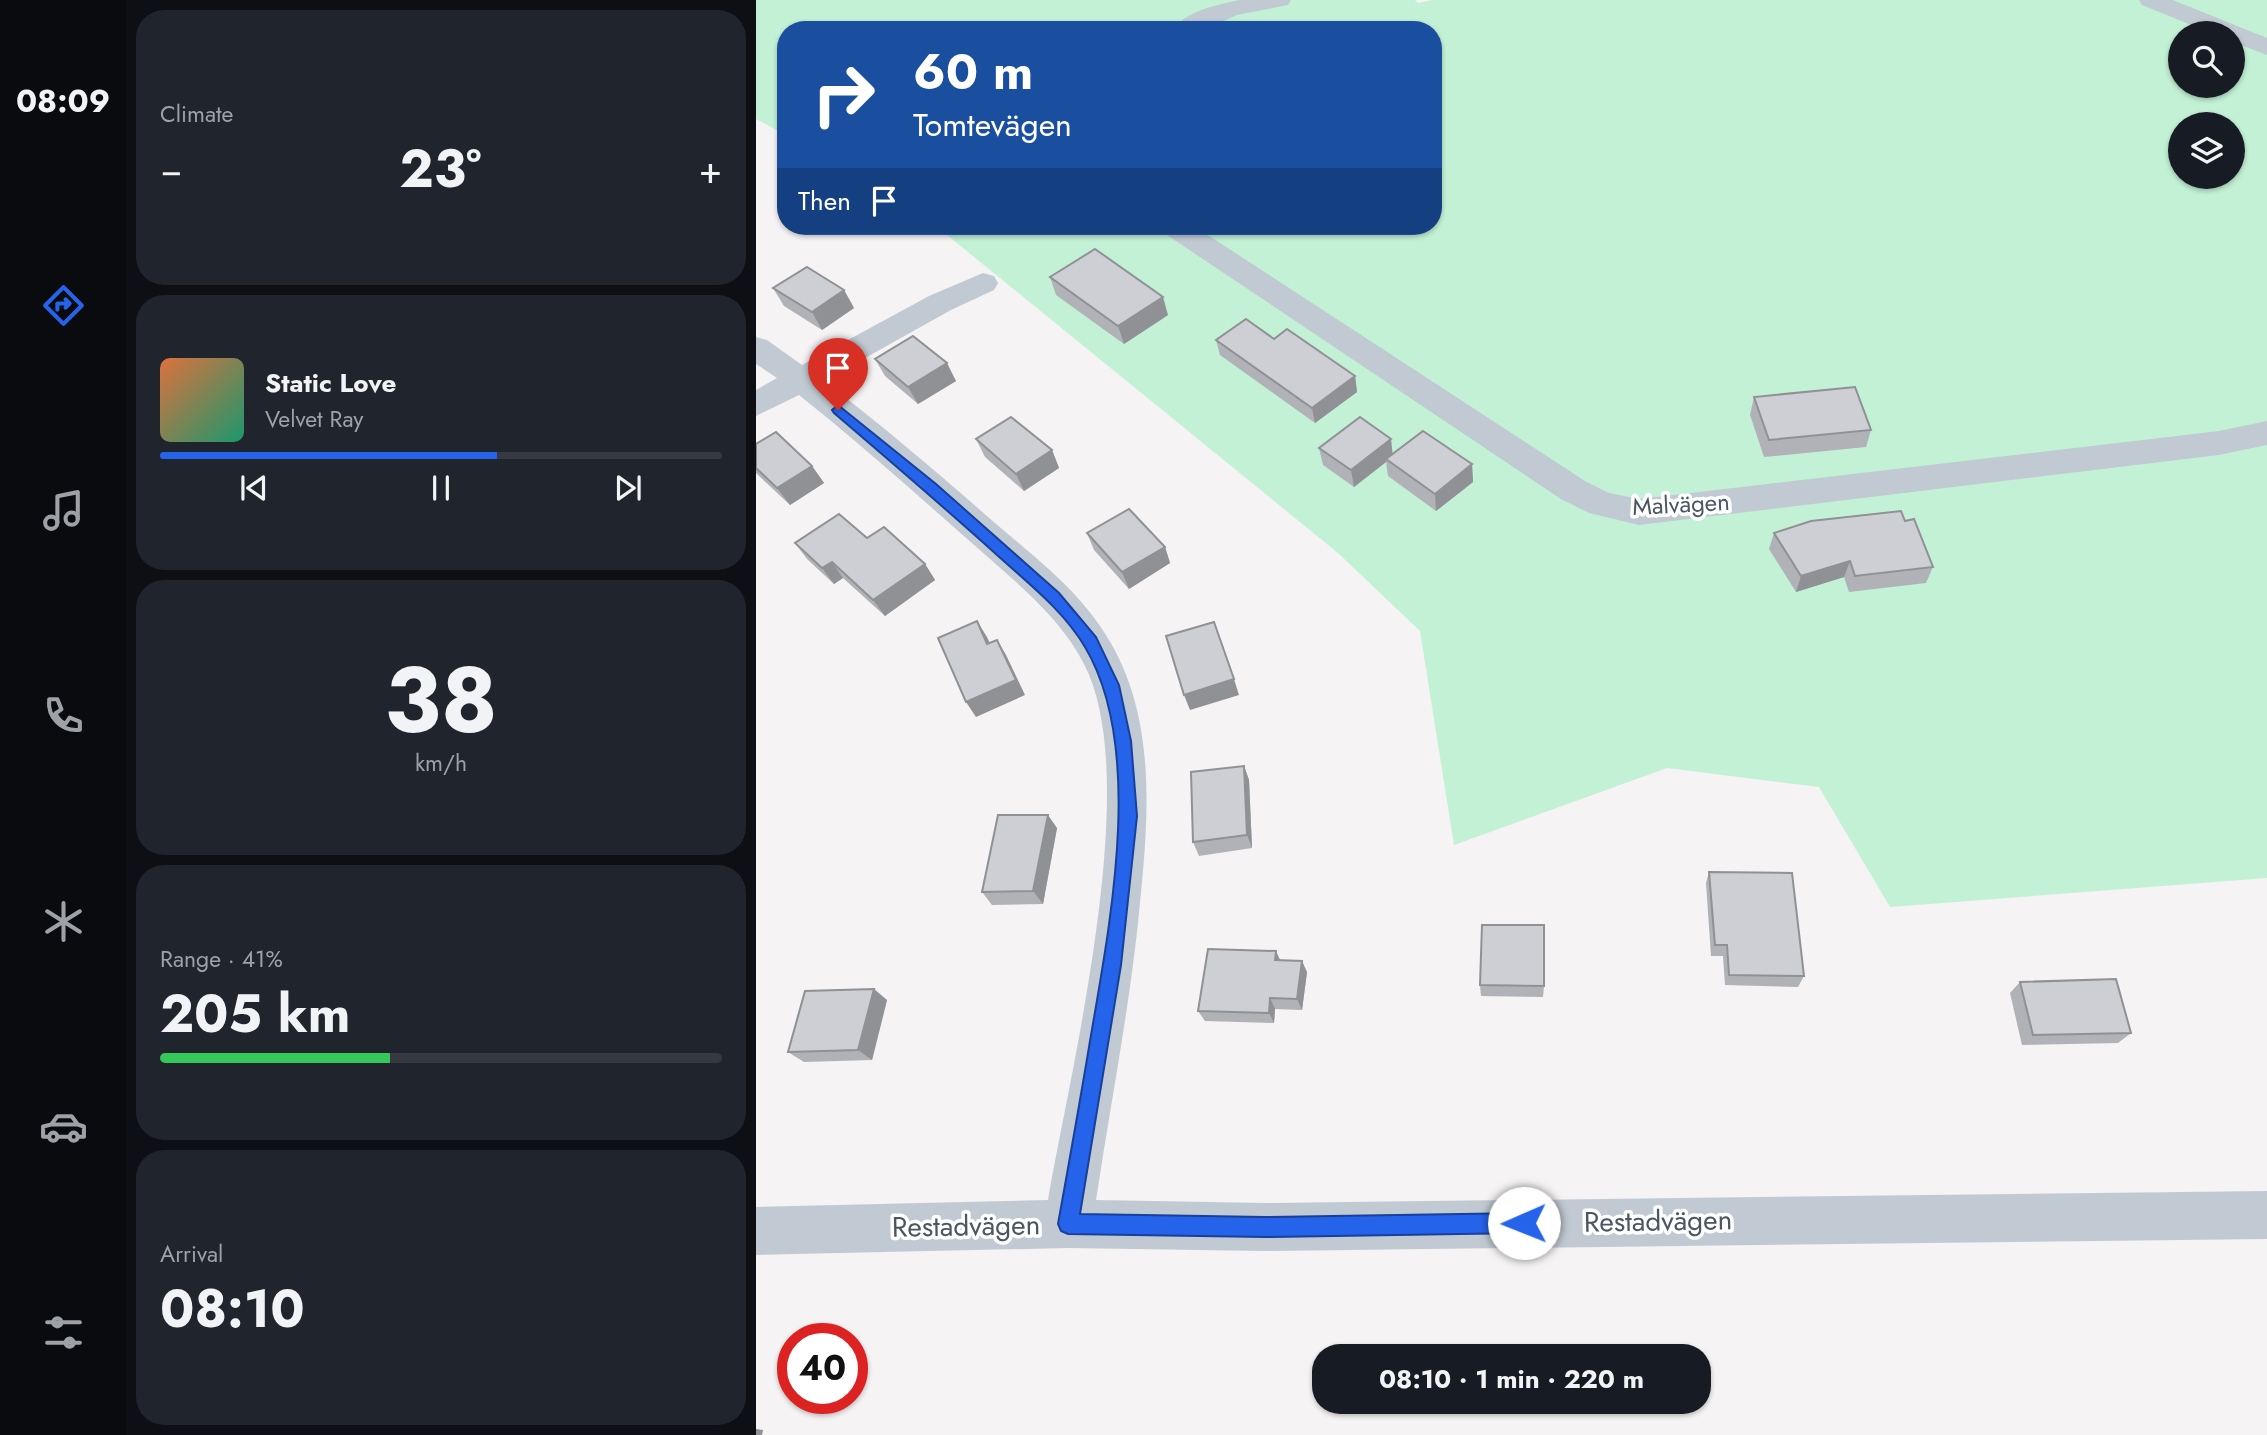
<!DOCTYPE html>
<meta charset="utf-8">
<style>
body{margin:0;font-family:Jost,sans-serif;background:#20242c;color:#f1f3f6;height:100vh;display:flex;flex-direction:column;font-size:26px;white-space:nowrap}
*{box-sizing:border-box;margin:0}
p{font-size:23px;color:#9ea1a6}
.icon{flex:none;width:38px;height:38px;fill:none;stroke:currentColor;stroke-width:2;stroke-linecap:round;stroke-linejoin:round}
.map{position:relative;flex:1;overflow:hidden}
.details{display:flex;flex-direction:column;gap:10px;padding:10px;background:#0d0f14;width:630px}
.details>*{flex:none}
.top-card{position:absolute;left:21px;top:21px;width:665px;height:214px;border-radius:28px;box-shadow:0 2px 5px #0004;background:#1a4fa0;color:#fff;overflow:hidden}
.tools{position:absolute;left:1412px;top:21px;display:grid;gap:14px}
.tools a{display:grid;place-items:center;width:77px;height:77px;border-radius:50%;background:#171b24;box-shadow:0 2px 5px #0004;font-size:35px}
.speed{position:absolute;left:21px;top:1323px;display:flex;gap:14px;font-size:35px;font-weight:700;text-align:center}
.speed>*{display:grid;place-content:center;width:91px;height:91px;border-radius:50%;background:#171b24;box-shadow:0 2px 5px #0004;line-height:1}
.speed .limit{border:10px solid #d22;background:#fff;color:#111}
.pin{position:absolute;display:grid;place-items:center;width:60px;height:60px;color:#fff;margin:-72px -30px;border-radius:50% 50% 50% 0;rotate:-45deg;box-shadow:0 0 7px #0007}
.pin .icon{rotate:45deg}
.me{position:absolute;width:77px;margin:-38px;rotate:269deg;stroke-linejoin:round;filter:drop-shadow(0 0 5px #0008)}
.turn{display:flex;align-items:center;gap:24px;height:147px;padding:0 21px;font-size:32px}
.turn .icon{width:91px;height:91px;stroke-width:2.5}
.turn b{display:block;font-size:49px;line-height:60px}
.then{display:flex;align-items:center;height:66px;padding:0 21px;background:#0003;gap:14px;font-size:26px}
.big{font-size:52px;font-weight:700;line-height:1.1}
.details .tile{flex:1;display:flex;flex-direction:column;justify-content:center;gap:10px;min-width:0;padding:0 24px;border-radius:28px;background:#20242c}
.details .dial{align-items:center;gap:0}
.dial b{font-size:91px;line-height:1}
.song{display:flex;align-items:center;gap:21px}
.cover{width:84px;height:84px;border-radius:10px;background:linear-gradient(135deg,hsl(20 70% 55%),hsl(160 70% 35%))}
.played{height:7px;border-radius:4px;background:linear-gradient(90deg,#2563eb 60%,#363941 60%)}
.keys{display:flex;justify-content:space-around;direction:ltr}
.heat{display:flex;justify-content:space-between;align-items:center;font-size:38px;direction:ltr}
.charge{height:10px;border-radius:5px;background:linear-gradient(90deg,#34c759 41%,#363941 0)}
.trip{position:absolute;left:556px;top:1344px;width:399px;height:70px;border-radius:28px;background:#171b24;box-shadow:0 2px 5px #0004;font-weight:700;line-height:70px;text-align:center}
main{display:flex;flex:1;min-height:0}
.tabs{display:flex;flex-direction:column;width:126px;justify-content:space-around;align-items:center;background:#090b0e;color:#9ea1a6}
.tabs .icon{width:49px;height:49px}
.tabs .selected{color:#2563eb}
.tabs b{font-size:32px;color:#f1f3f6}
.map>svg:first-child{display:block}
.green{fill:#c3f1d5;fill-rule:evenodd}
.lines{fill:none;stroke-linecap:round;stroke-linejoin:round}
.minor{fill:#c1cad2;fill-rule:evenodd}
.wall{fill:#b0b2b7}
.shaded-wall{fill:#909195}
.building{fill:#cdcfd5;stroke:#909195;stroke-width:2}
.route{fill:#2563eb;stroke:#184099;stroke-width:2}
.labels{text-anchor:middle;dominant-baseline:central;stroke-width:7;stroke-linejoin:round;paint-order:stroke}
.street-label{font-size:24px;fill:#4a5661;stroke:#fff}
.near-street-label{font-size:28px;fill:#4a5661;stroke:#fff}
</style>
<main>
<nav class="tabs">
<b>08:09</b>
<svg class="icon selected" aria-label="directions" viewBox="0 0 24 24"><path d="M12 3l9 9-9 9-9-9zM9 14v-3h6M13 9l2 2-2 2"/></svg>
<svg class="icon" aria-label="music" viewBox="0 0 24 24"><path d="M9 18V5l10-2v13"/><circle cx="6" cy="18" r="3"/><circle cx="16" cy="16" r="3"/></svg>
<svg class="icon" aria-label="phone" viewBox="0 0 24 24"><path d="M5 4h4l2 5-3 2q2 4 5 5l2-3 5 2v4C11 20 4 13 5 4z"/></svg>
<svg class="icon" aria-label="climate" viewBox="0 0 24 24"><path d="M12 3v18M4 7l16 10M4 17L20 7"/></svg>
<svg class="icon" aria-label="car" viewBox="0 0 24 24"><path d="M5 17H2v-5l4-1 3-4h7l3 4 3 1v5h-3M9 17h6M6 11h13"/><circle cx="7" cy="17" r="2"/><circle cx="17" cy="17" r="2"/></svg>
<svg class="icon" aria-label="filters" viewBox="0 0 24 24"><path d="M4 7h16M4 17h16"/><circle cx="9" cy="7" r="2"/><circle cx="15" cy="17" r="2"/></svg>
</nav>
<section class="details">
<div class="tile"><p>Climate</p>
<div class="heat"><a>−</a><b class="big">23°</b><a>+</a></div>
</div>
<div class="tile">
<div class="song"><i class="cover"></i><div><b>Static Love</b><p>Velvet Ray</p></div></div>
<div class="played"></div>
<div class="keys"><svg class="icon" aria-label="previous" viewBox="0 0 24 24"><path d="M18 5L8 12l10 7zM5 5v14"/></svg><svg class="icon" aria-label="pause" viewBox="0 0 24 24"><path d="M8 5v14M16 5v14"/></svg><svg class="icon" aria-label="next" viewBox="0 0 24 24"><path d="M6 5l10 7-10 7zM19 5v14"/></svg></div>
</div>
<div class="tile dial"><b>38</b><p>km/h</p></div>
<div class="tile"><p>Range · 41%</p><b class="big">205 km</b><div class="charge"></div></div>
<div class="tile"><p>Arrival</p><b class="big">08:10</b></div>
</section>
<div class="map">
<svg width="1511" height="1435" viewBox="0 0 1511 1435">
<rect width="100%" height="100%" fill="#f5f3f3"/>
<path class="green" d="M0 0H659L662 3 676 0H1511V878L1134 907 1063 787 911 768 698 845 664 631 582 553 180 226H677V30H30V135L0 119ZM1424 33H1477V86H1424ZM1424 124H1477V177H1424Z"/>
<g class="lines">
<g class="minor">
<path d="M483 0H535L532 5 481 15 447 30H417C431 10 461 5 483 0Z"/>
<polygon points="1383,0 1417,0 1511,38 1511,55 1477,42 1477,33 1455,33 1386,5"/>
<polygon points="404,226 438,226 829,481 853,493 883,499 1463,431 1511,421 1511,445 1463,455 883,525 833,513 805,499 408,233"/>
<path d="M227 273 238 276 242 283 238 290 195 310 68 381C127 426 183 474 239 523 276 555 316 585 344 626 405 713 392 824 382 923 372 1016 354 1108 340 1200L509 1203 1511 1191V1239L509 1251 312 1248 0 1255V1207L292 1200C314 1071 388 779 328 664 303 615 257 580 217 544 168 501 120 458 69 416L43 395 0 416V390L21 378 0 364V337L11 340 46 365 173 296Z"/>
</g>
</g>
<g class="wall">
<polygon points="294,277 412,315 368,344 300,295"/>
<polygon points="17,288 88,290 98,308 66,330 28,306"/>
<polygon points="518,339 599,376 601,392 559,423 464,355 460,340"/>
<polygon points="119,359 200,381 162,404 129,376"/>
<polygon points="998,397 1115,430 1110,447 1008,457 994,415"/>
<polygon points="220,439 296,450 303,468 268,491 229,457"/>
<polygon points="0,444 56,466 68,483 34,505 0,473"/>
<polygon points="563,448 637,454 716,464 717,482 680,511 632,476 630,462 598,487 567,465"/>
<polygon points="1149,521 1177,567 1170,583 1093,592 1088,577 1040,592 1013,549 1018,533"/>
<polygon points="331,533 409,547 414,563 373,589 338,550"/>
<polygon points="111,538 169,564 179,580 129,616 87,578 78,584 51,559 39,543"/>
<polygon points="488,766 493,780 496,848 443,856 437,842"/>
<polygon points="301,828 287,904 236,905 226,892"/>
<polygon points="953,872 1048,976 1042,987 969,985 967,956 955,956 950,883"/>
<polygon points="524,960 551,972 546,1010 519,1009 518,1023 449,1021 442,1011"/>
<polygon points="1264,982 1375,1033 1362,1043 1266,1045 1254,993"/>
<polygon points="724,985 788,986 787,997 725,996"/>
<polygon points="131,1000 116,1060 48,1062 32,1052"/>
</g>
<g class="shaded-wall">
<polygon points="88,290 98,308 66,330 56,312"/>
<polygon points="407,297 412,315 368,344 362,326"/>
<polygon points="191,363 200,381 162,404 152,387"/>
<polygon points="599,376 601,392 559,423 556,408"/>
<polygon points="635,439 637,457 630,459 630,462 598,487 595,470"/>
<polygon points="296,450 303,468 268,491 260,474"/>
<polygon points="716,464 717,482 680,511 679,494"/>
<polygon points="56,466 68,483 34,505 21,488"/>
<polygon points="409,547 414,563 373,589 366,572"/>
<polygon points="1094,561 1088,577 1040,592 1045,576"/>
<polygon points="76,562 87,578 78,584 66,568"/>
<polygon points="169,564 179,580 129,616 117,600"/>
<polygon points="221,621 231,637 241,659 231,644"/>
<polygon points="241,640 250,655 269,695 220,717 210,702"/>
<polygon points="478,679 483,695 434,710 428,695"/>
<polygon points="488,766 493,780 496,848 491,835"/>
<polygon points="292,815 301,828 287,904 277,891"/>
<polygon points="520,951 525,962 519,960"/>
<polygon points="546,961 551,972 546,1010 541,999"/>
<polygon points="118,989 131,1000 116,1060 102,1050"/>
<polygon points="514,998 519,1009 518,1023 513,1013"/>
<polygon points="0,1429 7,1430 6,1435 0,1435"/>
</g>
<g class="building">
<polygon points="339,249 407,297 362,326 294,277"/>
<polygon points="51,267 88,290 56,312 17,288"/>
<polygon points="490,319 518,339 531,329 599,376 556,408 460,340"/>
<polygon points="157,336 191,363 152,387 119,359"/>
<polygon points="1099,387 1115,430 1013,440 998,397"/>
<polygon points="255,417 296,450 260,474 220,439"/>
<polygon points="604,417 635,439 595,470 563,448"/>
<polygon points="667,431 716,464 679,494 630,459"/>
<polygon points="20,432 56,466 21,488 0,468 0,444"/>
<polygon points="373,509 409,547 366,572 331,533"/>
<polygon points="1145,511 1149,521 1158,519 1177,567 1099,576 1094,561 1045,576 1018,533 1055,521"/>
<polygon points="83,514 111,538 128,527 169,564 117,600 76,562 66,568 39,543"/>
<polygon points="221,621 231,644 241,640 260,680 210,702 182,638"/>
<polygon points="458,622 478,679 428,695 410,636"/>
<polygon points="488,766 491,835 437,842 435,772"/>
<polygon points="242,815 292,815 277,891 226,892"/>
<polygon points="953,872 1036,873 1048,976 973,975 971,945 959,945"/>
<polygon points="726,925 788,925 788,986 724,985"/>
<polygon points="452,949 520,951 519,960 546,961 541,999 514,998 513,1013 442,1011"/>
<polygon points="1360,979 1375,1033 1277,1035 1264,982"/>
<polygon points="118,989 102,1050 32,1052 49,991"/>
</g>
<path class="route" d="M82 405 180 484 303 593 340 637 363 685 375 741 381 816 365 965 324 1214 509 1217 768 1213 775 1216 778 1223 775 1230 768 1233 509 1237 312 1234 305 1231 302 1224C313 1163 324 1102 334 1041 353 929 390 749 329 647 308 611 272 583 241 555 188 507 133 460 78 413L76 410Z"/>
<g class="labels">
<g class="street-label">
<text transform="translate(925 504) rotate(-3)">Malvägen</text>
</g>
<g class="near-street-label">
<text transform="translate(902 1221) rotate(-1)">Restadvägen</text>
<text transform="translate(210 1226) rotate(-1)">Restadvägen</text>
</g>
</g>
</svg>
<div class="tools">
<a><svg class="icon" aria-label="search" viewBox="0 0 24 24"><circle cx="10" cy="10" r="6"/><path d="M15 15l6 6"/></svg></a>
<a><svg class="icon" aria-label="layers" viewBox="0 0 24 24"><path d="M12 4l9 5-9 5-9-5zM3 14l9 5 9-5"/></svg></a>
</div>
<div class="speed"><div class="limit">40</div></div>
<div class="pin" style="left:82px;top:410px;background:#d93025"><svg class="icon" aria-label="arrive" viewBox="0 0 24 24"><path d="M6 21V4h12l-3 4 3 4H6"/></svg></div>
<svg class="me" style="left:768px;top:1223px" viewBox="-20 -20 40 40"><circle r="19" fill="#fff"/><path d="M0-13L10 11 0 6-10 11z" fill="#2563eb"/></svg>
<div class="trip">08:10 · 1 min · 220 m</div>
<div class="top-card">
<div class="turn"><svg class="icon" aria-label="right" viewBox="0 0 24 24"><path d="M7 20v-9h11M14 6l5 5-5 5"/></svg><div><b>60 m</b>Tomtevägen</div></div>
<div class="then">Then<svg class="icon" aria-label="arrive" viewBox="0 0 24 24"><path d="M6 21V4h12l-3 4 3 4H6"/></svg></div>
</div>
</div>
</main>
